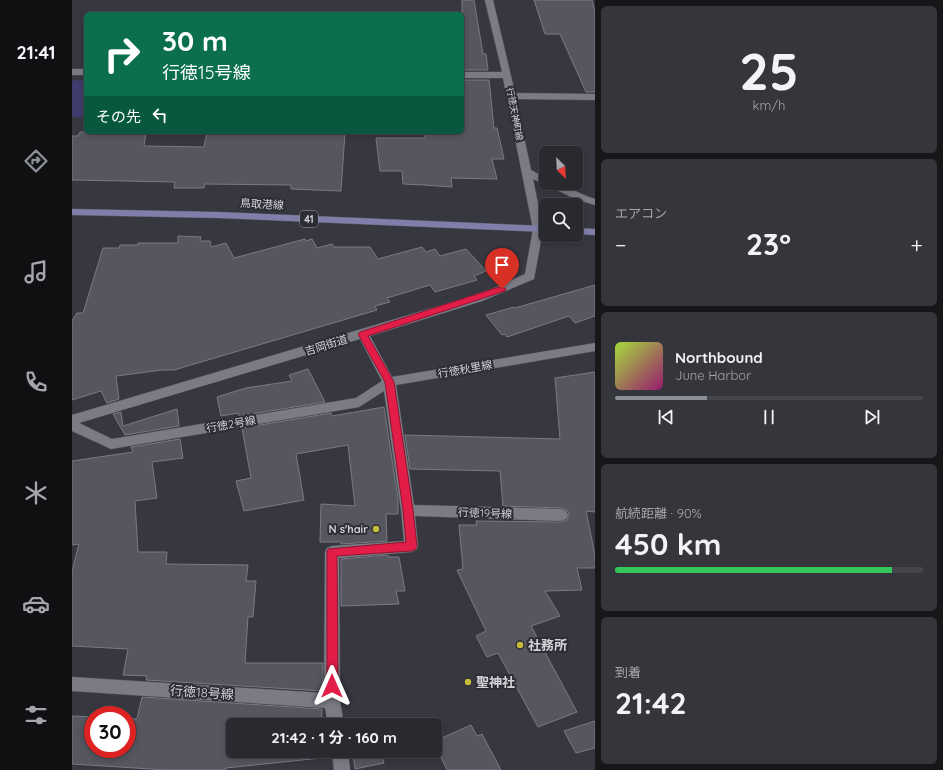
<!DOCTYPE html>
<html lang="ja">
<meta charset="utf-8">
<style>
body{margin:0;font-family:Quicksand,"Noto Sans JP",sans-serif;background:#35353c;color:#f1f3f6;height:100vh;display:flex;flex-direction:column;font-size:15px;white-space:nowrap}
*{box-sizing:border-box;margin:0}
p{font-size:13px;color:#a5a6ab}
.icon{flex:none;width:22px;height:22px;fill:none;stroke:currentColor;stroke-width:2;stroke-linecap:round;stroke-linejoin:round}
.map{position:relative;flex:1;overflow:hidden}
.drawer{display:flex;flex-direction:column;gap:6px;padding:6px;background:#17171a;width:348px}
.drawer>*{flex:none}
.top-card{position:absolute;left:12px;top:12px;width:380px;height:122px;border-radius:6px;box-shadow:0 2px 6px #0003,0 0 0 1px #45454c;background:#0b6e4f;color:#fff;overflow:hidden}
.needle{width:26px;rotate:156deg}
.controls{position:absolute;left:467px;top:146px;display:grid;gap:8px}
.controls a{display:grid;place-items:center;width:44px;height:44px;border-radius:6px;background:#292930;box-shadow:0 2px 6px #0003,0 0 0 1px #45454c;font-size:20px}
.speed{position:absolute;left:12px;top:706px;display:flex;gap:8px;font-size:20px;font-weight:700;text-align:center}
.speed>*{display:grid;place-content:center;width:52px;height:52px;border-radius:50%;background:#292930;box-shadow:0 2px 6px #0003,0 0 0 1px #45454c;line-height:1}
.speed .limit{border:6px solid #d22;background:#fff;color:#111}
.pin{position:absolute;display:grid;place-items:center;width:34px;height:34px;color:#fff;margin:-41px -17px;border-radius:50% 50% 50% 0;rotate:-45deg;box-shadow:0 0 4px #0007}
.pin .icon{rotate:45deg}
.me{position:absolute;width:44px;margin:-22px;rotate:0deg;stroke-linejoin:round;filter:drop-shadow(0 0 3px #0008)}
.turn{display:flex;align-items:center;gap:14px;height:84px;padding:0 12px;font-size:18px}
.turn .icon{width:52px;height:52px;stroke-width:2.5}
.turn b{display:block;font-size:28px;line-height:34px}
.then{display:flex;align-items:center;height:38px;padding:0 12px;background:#0003;gap:8px;font-size:15px}
.big{font-size:30px;font-weight:700;line-height:1.1}
.drawer .card{flex:1;display:flex;flex-direction:column;justify-content:center;gap:6px;min-width:0;padding:0 14px;border-radius:6px;background:#35353c}
.drawer .dial{align-items:center;gap:0}
.dial b{font-size:52px;line-height:1}
.song{display:flex;align-items:center;gap:12px}
.cover{width:48px;height:48px;border-radius:6px;background:linear-gradient(135deg,hsl(80 70% 55%),hsl(320 70% 35%))}
.played{height:4px;border-radius:2px;background:linear-gradient(90deg,#8c9099 30%,#45454c 30%)}
.keys{display:flex;justify-content:space-around;direction:ltr}
.heat{display:flex;justify-content:space-between;align-items:center;font-size:22px;direction:ltr}
.charge{height:6px;border-radius:3px;background:linear-gradient(90deg,#34c759 90%,#45454c 0)}
.trip{position:absolute;left:154px;top:718px;width:216px;height:40px;border-radius:6px;background:#292930;box-shadow:0 2px 6px #0003,0 0 0 1px #45454c;font-weight:700;line-height:40px;text-align:center}
main{display:flex;flex:1;min-height:0}
.tabs{display:flex;flex-direction:column;width:72px;justify-content:space-around;align-items:center;background:#101013;color:#a5a6ab}
.tabs .icon{width:28px;height:28px}
.tabs .current{color:#8c9099}
.tabs b{font-size:18px;color:#f1f3f6}
.map>svg:first-child{display:block}
.green{fill:#403d6e}
.building{fill:#565660;stroke:#797a84}
.lines{fill:none;stroke-linecap:round;stroke-linejoin:round}
.minor-casing{stroke:#54545c;stroke-width:1}
.major-casing{stroke:#54545c;stroke-width:1}
.minor{fill:#7b7b85;fill-rule:evenodd}
.major{fill:#807fab;fill-rule:evenodd}
.route{fill:#e11d48;stroke:#92132f}
.poi-dot{fill:#c6bc3c;stroke:#2d2d35;stroke-width:1.5}
.labels{text-anchor:middle;dominant-baseline:central;stroke-width:4;stroke-linejoin:round;paint-order:stroke}
.far-street-label{font-size:9px;fill:#d3d3d9;stroke:#2d2d35}
.shield{fill:#2d2d35;stroke:#a1a1a8;stroke-width:1}
.shield-label{font-size:10px;font-weight:bold;fill:#d3d3d9}
.street-label{font-size:11px;fill:#d3d3d9;stroke:#2d2d35}
.poi-label{font-size:11px;font-weight:bold;fill:#d3d3d9;stroke:#2d2d35;text-anchor:end}
.near-poi-label{font-size:13px;font-weight:bold;fill:#d3d3d9;stroke:#2d2d35;text-anchor:start}
.near-street-label{font-size:13px;fill:#d3d3d9;stroke:#2d2d35}
</style>
<main>
<nav class="tabs">
<b>21:41</b>
<svg class="icon current" aria-label="directions" viewBox="0 0 24 24"><path d="M12 3l9 9-9 9-9-9zM9 14v-3h6M13 9l2 2-2 2"/></svg>
<svg class="icon" aria-label="music" viewBox="0 0 24 24"><path d="M9 18V5l10-2v13"/><circle cx="6" cy="18" r="3"/><circle cx="16" cy="16" r="3"/></svg>
<svg class="icon" aria-label="phone" viewBox="0 0 24 24"><path d="M5 4h4l2 5-3 2q2 4 5 5l2-3 5 2v4C11 20 4 13 5 4z"/></svg>
<svg class="icon" aria-label="climate" viewBox="0 0 24 24"><path d="M12 3v18M4 7l16 10M4 17L20 7"/></svg>
<svg class="icon" aria-label="car" viewBox="0 0 24 24"><path d="M5 17H2v-5l4-1 3-4h7l3 4 3 1v5h-3M9 17h6M6 11h13"/><circle cx="7" cy="17" r="2"/><circle cx="17" cy="17" r="2"/></svg>
<svg class="icon" aria-label="filters" viewBox="0 0 24 24"><path d="M4 7h16M4 17h16"/><circle cx="9" cy="7" r="2"/><circle cx="15" cy="17" r="2"/></svg>
</nav>
<div class="map">
<svg width="523" height="770" viewBox="0 0 523 770">
<rect width="100%" height="100%" fill="#373740"/>
<polygon class="green" points="2,80 14,81 14,113 8,118 0,116 0,83"/>
<g class="building">
<polygon points="390,0 402,0 411,54 414,54 416,70 390,70"/>
<polygon points="462,0 520,0 523,12 523,92 514,92 488,34 473,34"/>
<polygon points="390,80 417,80 422,128 425,128 432,159 420,159 425,179 379,178 380,187 352,185 331,184 330,171 308,171 304,138 353,138 353,132 390,132"/>
<polygon points="8,132 74,132 72,146 132,147 135,132 273,132 269,191 219,189 219,185 133,184 132,188 102,188 103,182 0,180 0,136 6,136"/>
<polygon points="106,236 129,237 128,241 138,241 139,247 154,243 162,258 233,239 234,241 240,239 245,248 260,244 262,247 298,247 306,259 350,247 354,252 363,249 368,256 394,249 414,271 402,276 405,280 363,292 358,285 315,298 318,302 303,306 305,310 102,370 90,370 44,376 47,399 35,403 29,391 0,400 0,321 5,313 11,313 31,248 47,248 48,245 66,245 66,243 106,243"/>
<polygon points="523,285 523,316 503,323 497,316 435,337 433,334 430,335 414,315 442,307 443,308"/>
<polygon points="236,369 253,402 167,416 166,413 149,416 145,397 174,388 220,381 217,375"/>
<polygon points="523,372 523,512 514,511 523,555 523,568 505,568 510,590 473,591 488,616 459,626 505,712 466,727 426,653 415,657 404,636 414,631 385,570 391,569 387,525 405,525 404,521 489,522 495,520 497,514 495,510 489,508 431,506 428,471 338,469 333,435 488,439 483,378"/>
<polygon points="312,407 326,498 326,514 314,514 315,541 269,544 269,542 248,542 249,504 283,506 276,445 224,454 232,500 172,511 164,481 179,478 170,428 259,413 260,416"/>
<polygon points="105,409 107,426 53,435 41,414 49,412 51,426"/>
<polygon points="108,439 111,458 80,462 85,498 63,501 66,552 95,552 94,564 176,565 174,581 184,581 181,617 176,617 173,663 251,663 251,691 74,680 75,676 51,675 56,649 0,646 0,571 7,544 0,545 0,461 61,452 59,447"/>
<polygon points="316,555 316,557 327,557 333,591 324,591 327,604 269,606 269,559"/>
<polygon points="70,697 250,709 249,725 161,725 161,751 259,751 259,757 154,768 154,770 95,770 0,764 0,716 21,717 21,749 55,749 55,718 65,719"/>
<polygon points="523,721 523,748 504,753 492,731"/>
<polygon points="399,725 405,736 410,734 429,770 375,770 363,745 363,741"/>
<polygon points="278,751 309,751 312,763 283,769 281,755 278,755"/>
</g>
<g class="lines">
<defs>
<g id="minor">
<path d="M413 0H421L443 93 523 94V100L444 99 459 170 474 178V183C492 183 506 194 523 199V205L506 200 461 179 471 229 462 279 410 301 298 336 320 377 523 343V351L324 385 342 505 489 509 494 511 496 515 494 519 489 521 343 516 346 546 344 550 339 552 267 558 268 701 272 725H256L253 708 0 691V677L252 693 253 552 255 548 260 546 332 541 329 510 312 391 287 407 39 449 0 431V415L384 301 420 289 453 274 461 229 431 78H390V72H430ZM288 339 310 381 284 398 40 439 7 423Z"/>
<rect x="0" y="69" width="14" height="6"/>
<polygon points="260,751 276,751 278,770 262,770"/>
</g>
<g id="major">
<polygon points="0,209 146,212 474,226 474,232 146,218 0,215"/>
<polygon points="504,228 523,229 523,235 504,234"/>
</g>
</defs>
<use href="#minor" class="minor-casing"/>
<use href="#major" class="major-casing"/>
<use href="#minor" class="minor"/>
<use href="#major" class="major"/>
</g>
<polygon class="route" points="427,287 430,287 434,289 433,291 296,336 322,382 341,510 345,546 343,550 339,551 265,556 266,686 265,690 260,692 256,690 255,686 255,552 256,549 334,542 331,510 313,382 286,334 288,332"/>
<g class="poi-dot">
<circle cx="304" cy="529" r="4"/>
<circle cx="448" cy="645" r="4"/>
<circle cx="396" cy="682" r="4"/>
</g>
<g class="labels">
<g class="far-street-label">
<text transform="translate(443 114) rotate(79)">行徳天神町線</text>
</g>
<rect class="shield" x="228" y="211" width="18" height="16" rx="3"/>
<g class="shield-label">
<text x="237" y="219">41</text>
</g>
<g class="street-label">
<text transform="translate(190 204) rotate(3)">鳥取港線</text>
<text transform="translate(254 345) rotate(-17)">吉岡街道</text>
<text transform="translate(393 369) rotate(-10)">行徳秋里線</text>
<text transform="translate(159 424) rotate(-10)">行徳2号線</text>
<text transform="translate(413 513) rotate(2)">行徳19号線</text>
</g>
<g class="poi-label">
<text x="296" y="529">N s'hair</text>
</g>
<g class="near-poi-label">
<text x="456" y="645">社務所</text>
<text x="404" y="682">聖神社</text>
</g>
<g class="near-street-label">
<text transform="translate(130 692) rotate(4)">行徳18号線</text>
</g>
</g>
</svg>
<div class="controls">
<a><svg class="needle" viewBox="-14 -14 28 28"><path d="M0-13l5 13h-10z" fill="#e53935"/><path d="M0 13l5-13h-10z" fill="#a5a6ab"/></svg></a>
<a><svg class="icon" aria-label="search" viewBox="0 0 24 24"><circle cx="10" cy="10" r="6"/><path d="M15 15l6 6"/></svg></a>
</div>
<div class="speed"><div class="limit">30</div></div>
<div class="pin" style="left:430px;top:289px;background:#d93025"><svg class="icon" aria-label="arrive" viewBox="0 0 24 24"><path d="M6 21V4h12l-3 4 3 4H6"/></svg></div>
<svg class="me" style="left:260px;top:686px" viewBox="-20 -20 40 40"><path d="M0-17L14 15 0 8-14 15z" fill="#e11d48" stroke="#fff" stroke-width="4"/></svg>
<div class="trip">21:42 · 1 分 · 160 m</div>
<div class="top-card">
<div class="turn"><svg class="icon" aria-label="right" viewBox="0 0 24 24"><path d="M7 20v-9h11M14 6l5 5-5 5"/></svg><div><b>30 m</b>行徳15号線</div></div>
<div class="then">その先<svg class="icon" aria-label="left" viewBox="0 0 24 24"><path d="M17 20v-9H6M10 6l-5 5 5 5"/></svg></div>
</div>
</div>
<section class="drawer">
<div class="card dial"><b>25</b><p>km/h</p></div>
<div class="card"><p>エアコン</p>
<div class="heat"><a>−</a><b class="big">23°</b><a>+</a></div>
</div>
<div class="card">
<div class="song"><i class="cover"></i><div><b>Northbound</b><p>June Harbor</p></div></div>
<div class="played"></div>
<div class="keys"><svg class="icon" aria-label="previous" viewBox="0 0 24 24"><path d="M18 5L8 12l10 7zM5 5v14"/></svg><svg class="icon" aria-label="pause" viewBox="0 0 24 24"><path d="M8 5v14M16 5v14"/></svg><svg class="icon" aria-label="next" viewBox="0 0 24 24"><path d="M6 5l10 7-10 7zM19 5v14"/></svg></div>
</div>
<div class="card"><p>航続距離 · 90%</p><b class="big">450 km</b><div class="charge"></div></div>
<div class="card"><p>到着</p><b class="big">21:42</b></div>
</section>
</main>
